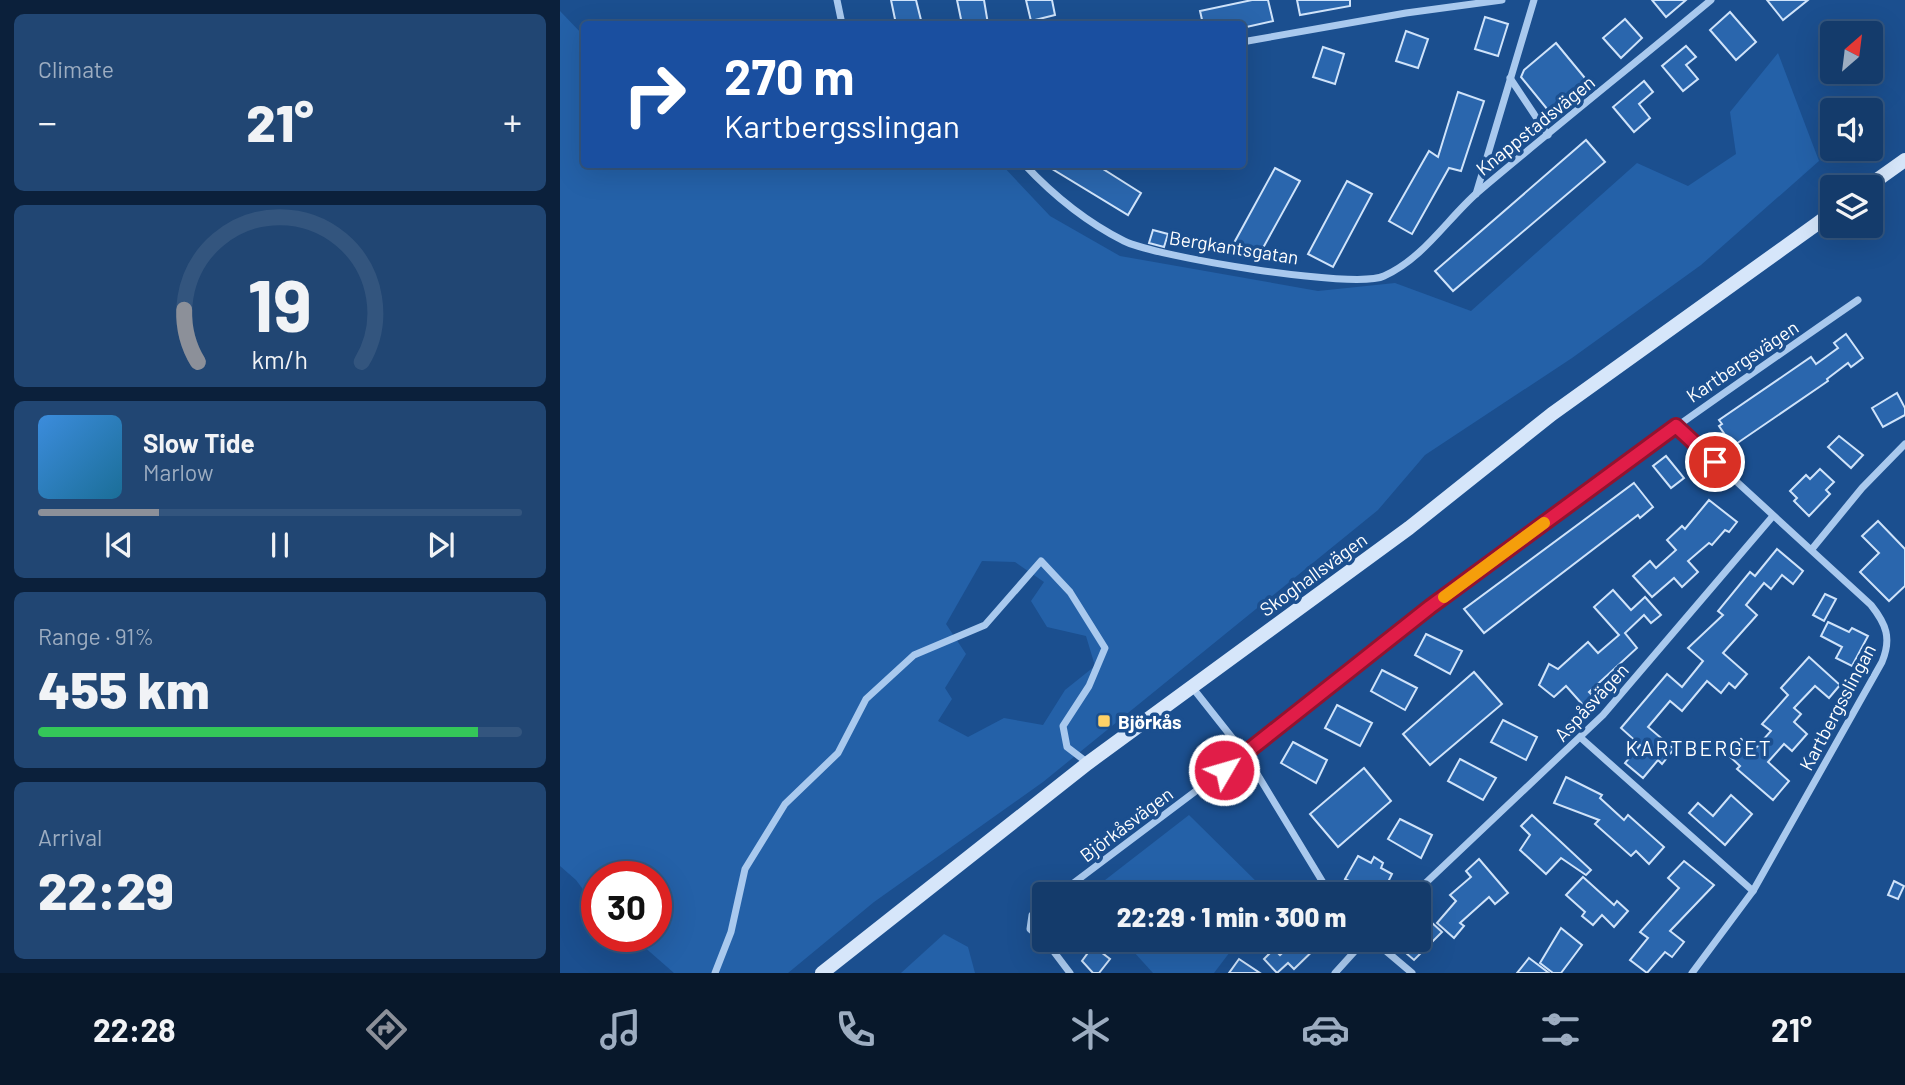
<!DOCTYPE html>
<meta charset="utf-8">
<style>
body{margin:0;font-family:Barlow,sans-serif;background:#214673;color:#f1f3f6;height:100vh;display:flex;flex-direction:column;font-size:26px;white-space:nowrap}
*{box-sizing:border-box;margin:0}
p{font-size:23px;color:#9dadc1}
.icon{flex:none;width:38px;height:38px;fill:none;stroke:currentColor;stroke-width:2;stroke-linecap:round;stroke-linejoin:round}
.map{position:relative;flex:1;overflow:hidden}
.sheet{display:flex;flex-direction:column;gap:14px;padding:14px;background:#0b203b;width:560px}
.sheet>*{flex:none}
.guide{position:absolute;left:21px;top:21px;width:665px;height:147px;border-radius:7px;box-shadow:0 7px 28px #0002,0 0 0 2px #33557e;background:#1a4fa0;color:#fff;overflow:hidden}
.needle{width:46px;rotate:28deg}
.tools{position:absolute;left:1260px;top:21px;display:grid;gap:14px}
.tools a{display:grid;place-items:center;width:63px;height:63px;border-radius:7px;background:#143b6b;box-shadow:0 7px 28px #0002,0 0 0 2px #33557e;font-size:35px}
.speed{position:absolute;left:21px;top:861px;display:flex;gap:14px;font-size:35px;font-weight:700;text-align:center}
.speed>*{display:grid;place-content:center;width:91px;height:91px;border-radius:50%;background:#143b6b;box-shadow:0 7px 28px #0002,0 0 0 2px #33557e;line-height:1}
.speed .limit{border:10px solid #d22;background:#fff;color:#111}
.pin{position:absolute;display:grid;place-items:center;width:60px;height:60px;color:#fff;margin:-30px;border:4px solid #fff;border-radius:50%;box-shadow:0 2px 7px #0007}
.me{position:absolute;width:77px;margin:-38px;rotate:52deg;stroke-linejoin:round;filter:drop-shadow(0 0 5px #0008)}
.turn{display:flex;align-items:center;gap:24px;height:147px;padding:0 28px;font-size:32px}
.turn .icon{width:91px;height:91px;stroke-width:2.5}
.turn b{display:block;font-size:49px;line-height:60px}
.big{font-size:52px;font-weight:800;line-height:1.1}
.sheet .tile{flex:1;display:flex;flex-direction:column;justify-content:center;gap:10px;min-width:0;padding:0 24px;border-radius:10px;background:#214673}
.sheet .dial{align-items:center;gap:0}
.dial svg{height:182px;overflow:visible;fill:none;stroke:#33557e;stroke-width:7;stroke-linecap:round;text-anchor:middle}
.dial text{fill:#f1f3f6;stroke:none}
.song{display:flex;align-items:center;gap:21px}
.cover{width:84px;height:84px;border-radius:10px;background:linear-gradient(135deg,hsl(210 70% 55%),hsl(200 70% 35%))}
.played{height:7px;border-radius:4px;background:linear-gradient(90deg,#8c9099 25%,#33557e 25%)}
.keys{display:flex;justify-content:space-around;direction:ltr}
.heat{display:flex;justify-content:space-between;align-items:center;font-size:38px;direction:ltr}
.charge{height:10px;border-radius:5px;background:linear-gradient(90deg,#34c759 91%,#33557e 0)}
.trip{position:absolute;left:472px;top:882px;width:399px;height:70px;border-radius:7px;background:#143b6b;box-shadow:0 7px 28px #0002,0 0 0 2px #33557e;font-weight:800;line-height:70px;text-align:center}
.tabs{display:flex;height:112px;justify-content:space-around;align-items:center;background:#08182b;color:#9dadc1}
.tabs .icon{width:49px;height:49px}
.tabs .on{color:#8c9099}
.tabs b{font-size:32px;color:#f1f3f6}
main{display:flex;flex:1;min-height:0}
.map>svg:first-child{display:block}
.green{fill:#2461a8;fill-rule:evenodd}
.building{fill:#2a66ad;stroke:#cfe3fa;stroke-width:2}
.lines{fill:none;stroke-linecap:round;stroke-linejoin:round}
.street{stroke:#a9c9ee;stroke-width:7}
.secondary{stroke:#d6e6fa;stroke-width:14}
.route-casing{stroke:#92132f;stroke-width:18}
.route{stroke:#e11d48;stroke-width:12}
.slow{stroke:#f59e0b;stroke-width:12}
.poi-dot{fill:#ffd166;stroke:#1b4f8f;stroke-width:2.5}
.labels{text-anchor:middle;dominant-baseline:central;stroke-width:7;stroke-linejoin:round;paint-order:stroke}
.street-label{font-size:19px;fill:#fff;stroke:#1b4f8f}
.poi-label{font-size:19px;font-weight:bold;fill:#fff;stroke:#1b4f8f;text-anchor:start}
.neighbourhood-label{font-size:21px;letter-spacing:2px;fill:#fff;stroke:#1b4f8f}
</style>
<main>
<section class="sheet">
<div class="tile"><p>Climate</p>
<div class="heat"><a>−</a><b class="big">21°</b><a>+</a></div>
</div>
<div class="tile dial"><svg viewBox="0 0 100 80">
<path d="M14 69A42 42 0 1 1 86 69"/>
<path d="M14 69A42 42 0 0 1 8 46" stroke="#8c9099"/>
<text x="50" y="56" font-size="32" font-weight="700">19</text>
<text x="50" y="72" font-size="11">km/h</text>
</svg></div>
<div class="tile">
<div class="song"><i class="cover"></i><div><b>Slow Tide</b><p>Marlow</p></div></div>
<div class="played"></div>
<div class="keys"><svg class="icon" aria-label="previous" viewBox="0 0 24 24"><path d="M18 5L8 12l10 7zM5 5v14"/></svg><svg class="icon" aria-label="pause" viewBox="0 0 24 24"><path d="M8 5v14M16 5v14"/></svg><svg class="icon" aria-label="next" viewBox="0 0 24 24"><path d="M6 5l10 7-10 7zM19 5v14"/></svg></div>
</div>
<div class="tile"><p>Range · 91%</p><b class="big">455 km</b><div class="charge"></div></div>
<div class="tile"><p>Arrival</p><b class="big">22:29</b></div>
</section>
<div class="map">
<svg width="1345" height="973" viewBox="0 0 1345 973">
<rect width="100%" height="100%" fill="#1b4f8f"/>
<g class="green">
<path d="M0 11 24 36V164L442 165 490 216 560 256 758 291 835 283 911 311 1077 163 1128 186 1176 154 1170 112 1218 53 1259 161 1141 265 1012 358 865 455 818 510 483 782 314 902 228 973H114L82 945 60 936H96V877H37V908L16 880 0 866ZM422 561 455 562 484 582 471 601 487 627 526 636 535 666 505 690 483 725 444 718 408 737 378 721 392 699 385 688 406 654 386 624Z"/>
<polygon points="629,815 709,894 527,894"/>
<polygon points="384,934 408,947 415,973 341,973"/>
<polygon points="563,940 679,940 654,973 593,973"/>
</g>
<g class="building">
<polygon points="331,0 356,0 362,24 336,24"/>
<polygon points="397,0 424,0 428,24 402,24"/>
<polygon points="466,0 492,0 495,15 471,21"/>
<polygon points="692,0 708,0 713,21 682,28 682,24 643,24 640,11"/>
<polygon points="737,0 790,0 790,6 740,15"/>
<polygon points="1092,0 1126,0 1106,17"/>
<polygon points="1207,0 1248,0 1223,20"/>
<polygon points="1170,12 1196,42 1176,60 1150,30"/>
<polygon points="925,17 948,24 938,56 915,49"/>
<polygon points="1065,19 1082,38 1061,58 1043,38"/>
<polygon points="846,31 868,39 858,68 836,61"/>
<polygon points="996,43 1029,83 992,115 961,77 964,70"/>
<polygon points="1126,46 1136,57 1126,65 1138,79 1123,91 1102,66"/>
<polygon points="763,47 784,54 775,84 753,77"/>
<polygon points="1084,81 1093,92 1079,104 1090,118 1074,132 1053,107"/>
<polygon points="898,92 924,101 901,171 889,168 852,234 829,221 869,151 878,157"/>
<polygon points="1026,140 1045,162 893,291 875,271"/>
<polygon points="484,164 535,164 581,193 568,215"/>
<polygon points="715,168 740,181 698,257 674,243"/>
<polygon points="787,181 812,194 773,267 748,254"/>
<polygon points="593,230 608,234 604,247 589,243"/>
<polygon points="1286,334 1303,358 1291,367 1288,363 1267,379 1268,381 1176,444 1173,440 1170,442 1159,426 1162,424 1159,420 1251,357 1256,364 1278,348 1274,343"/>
<polygon points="1337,393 1345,408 1345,415 1323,427 1312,408"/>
<polygon points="1279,436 1303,455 1291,468 1268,447"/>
<polygon points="1106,456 1124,478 1111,488 1093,466"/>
<polygon points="1260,469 1274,482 1266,490 1270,494 1249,516 1234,501 1237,498 1230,491 1246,475 1250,479"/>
<polygon points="1074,483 1093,507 1080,518 1078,515 924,633 904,609"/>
<polygon points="1149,500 1177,522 1169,532 1165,530 1152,545 1149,543 1128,561 1138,572 1122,587 1114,578 1092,597 1073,576 1090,561 1096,568 1116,550 1107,540 1122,526 1125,529"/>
<polygon points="1318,521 1345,549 1345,586 1329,601 1300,572 1319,553 1302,536"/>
<polygon points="1217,549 1243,571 1233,584 1222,575 1211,589 1204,583 1186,605 1197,615 1163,653 1187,674 1175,688 1169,683 1161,693 1147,681 1122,711 1110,701 1088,727 1114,749 1102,764 1098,760 1083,778 1065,763 1080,745 1061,728 1107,674 1122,687 1143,661 1128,648 1163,615 1158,611 1190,572 1195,576"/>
<polygon points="1053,590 1071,610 1085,597 1101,615 1091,623 1084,615 1065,633 1077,648 1029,692 1033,696 1023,705 1006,686 994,697 979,685 989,664 998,669 1028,642 1038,653 1059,635 1034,607"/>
<polygon points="1265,594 1276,599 1264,621 1253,615"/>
<polygon points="1268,622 1289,632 1292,628 1308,636 1292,666 1276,658 1282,647 1261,636"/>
<polygon points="866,634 902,651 890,674 855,655"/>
<polygon points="1249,657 1280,685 1269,698 1255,686 1234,708 1241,714 1234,722 1247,734 1232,751 1224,744 1208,762 1229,781 1213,800 1177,769 1180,766 1167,754 1181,739 1194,750 1211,731 1202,724 1228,695 1221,688"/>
<polygon points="822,670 857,688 845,710 811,691"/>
<polygon points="914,672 942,704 870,765 843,734"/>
<polygon points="777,705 812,723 800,746 765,728"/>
<polygon points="943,720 977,737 966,760 931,742"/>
<polygon points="733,742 767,760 756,783 721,763"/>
<polygon points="900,759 936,778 923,800 888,781"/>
<polygon points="804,768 831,801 778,847 750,814"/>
<polygon points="1006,777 1042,795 1040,798 1064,820 1068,815 1104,847 1089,864 1076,851 1071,856 1035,824 1039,820 994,803"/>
<polygon points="1171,795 1192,814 1165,845 1129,813 1138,803 1153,816"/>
<polygon points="972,815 1031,870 1026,875 1001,858 986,874 960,850 970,835 961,826"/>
<polygon points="840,819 872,835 861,858 828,839"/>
<polygon points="798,856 811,863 814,857 823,863 821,868 832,874 822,894 815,894 785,879"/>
<polygon points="919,859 948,893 935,904 929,897 900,923 904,926 894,938 877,923 896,901 890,895 911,877 906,871"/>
<polygon points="1124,861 1154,885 1110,931 1124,942 1112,957 1105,952 1087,973 1070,960 1088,938 1080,932 1119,888 1108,878"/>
<polygon points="1023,877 1054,905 1057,901 1068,911 1054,927 1042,915 1033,925 1022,916 1025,912 1006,895"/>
<polygon points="1334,881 1344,886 1338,899 1328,895"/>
<polygon points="859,911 882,932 854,960 831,940 859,940"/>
<polygon points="1001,928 1022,945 1001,973 993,973 980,963"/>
<polygon points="736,940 764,940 734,969 728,963 717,973 704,959 714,949 720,955"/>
<polygon points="533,946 550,959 539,973 533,973 522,961"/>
<polygon points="969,958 989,973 957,973"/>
<polygon points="679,959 700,973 669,973"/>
</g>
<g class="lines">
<g class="street">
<polyline points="277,0 282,24"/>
<polyline points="682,42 846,13 942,0"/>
<polyline points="950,78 988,135"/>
<path d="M464 164C493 195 526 222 564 241 596 257 796 290 824 276 864 258 887 219 918 192 995 127 1074 64 1151 0"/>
<polyline points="916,194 974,0"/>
<path d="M1116 426 1311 605C1326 624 1332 638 1322 662L1193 891 1132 973"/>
<polyline points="1252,549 1302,488 1345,444"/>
<polyline points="1021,738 1193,891"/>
<polyline points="499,894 685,754 632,687"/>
<path d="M770 894 685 754C880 592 1089 444 1298 300"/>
<polyline points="854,894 1043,715 1213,516"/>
<polyline points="485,905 472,915 470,929 488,944 510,973"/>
<polyline points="813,940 852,973"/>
<polyline points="155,973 171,932 185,869 225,804 278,753 306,699 354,655 425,625 481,561 510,592 545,648 529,686 503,726 507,747 528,763"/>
<polyline points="775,973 805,940"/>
</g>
<g class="secondary">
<polyline points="1307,187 1345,160"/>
<polyline points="262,973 528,763 849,528 992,414 1272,213"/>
</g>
</g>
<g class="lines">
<defs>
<polyline id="route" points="664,770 870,607 1116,426 1155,462"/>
</defs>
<use href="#route" class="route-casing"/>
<use href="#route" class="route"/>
<polyline class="slow" points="884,597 984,523"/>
</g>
<rect class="poi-dot" x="537" y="714" width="14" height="14" rx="3.5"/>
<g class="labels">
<g class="street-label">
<text transform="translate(975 125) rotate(-39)">Knappstadsvägen</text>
<text transform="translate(674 247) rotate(9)">Bergkantsgatan</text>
<text transform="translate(1182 361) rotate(-34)">Kartbergsvägen</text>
<text transform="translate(753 574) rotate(-36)">Skoghallsvägen</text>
<text transform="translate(1031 702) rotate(-47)">Aspåsvägen</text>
<text transform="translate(1277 707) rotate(-62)">Kartbergsslingan</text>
<text transform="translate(566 824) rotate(-37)">Björkåsvägen</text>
</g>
<g class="poi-label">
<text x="558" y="721">Björkås</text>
</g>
<g class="neighbourhood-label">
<text x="1139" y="747">KARTBERGET</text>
</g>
</g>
</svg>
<div class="tools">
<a><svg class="needle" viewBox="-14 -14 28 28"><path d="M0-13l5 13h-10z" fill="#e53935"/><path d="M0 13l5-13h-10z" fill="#9dadc1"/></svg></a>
<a><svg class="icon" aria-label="sound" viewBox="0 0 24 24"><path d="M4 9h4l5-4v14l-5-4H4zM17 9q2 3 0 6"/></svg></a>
<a><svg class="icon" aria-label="layers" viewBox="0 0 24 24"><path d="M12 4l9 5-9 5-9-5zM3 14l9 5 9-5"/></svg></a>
</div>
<div class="speed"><div class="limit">30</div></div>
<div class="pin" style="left:1155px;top:462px;background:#d93025"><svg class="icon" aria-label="arrive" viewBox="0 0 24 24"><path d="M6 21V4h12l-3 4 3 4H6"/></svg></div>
<svg class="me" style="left:664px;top:770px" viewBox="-20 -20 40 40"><circle r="17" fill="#e11d48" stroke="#fff" stroke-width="3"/><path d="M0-11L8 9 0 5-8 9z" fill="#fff"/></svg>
<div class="trip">22:29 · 1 min · 300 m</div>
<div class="guide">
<div class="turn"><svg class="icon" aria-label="right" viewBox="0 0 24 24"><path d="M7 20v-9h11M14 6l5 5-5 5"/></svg><div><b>270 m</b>Kartbergsslingan</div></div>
</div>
</div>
</main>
<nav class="tabs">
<b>22:28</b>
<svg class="icon on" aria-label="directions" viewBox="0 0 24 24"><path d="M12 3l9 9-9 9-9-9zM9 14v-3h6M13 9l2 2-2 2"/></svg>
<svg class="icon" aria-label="music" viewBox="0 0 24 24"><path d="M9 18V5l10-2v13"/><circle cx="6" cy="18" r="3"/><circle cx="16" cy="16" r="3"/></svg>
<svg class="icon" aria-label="phone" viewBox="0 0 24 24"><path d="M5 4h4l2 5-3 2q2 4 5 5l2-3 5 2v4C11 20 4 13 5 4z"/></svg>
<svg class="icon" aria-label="climate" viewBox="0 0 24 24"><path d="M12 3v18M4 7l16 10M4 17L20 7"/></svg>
<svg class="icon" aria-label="car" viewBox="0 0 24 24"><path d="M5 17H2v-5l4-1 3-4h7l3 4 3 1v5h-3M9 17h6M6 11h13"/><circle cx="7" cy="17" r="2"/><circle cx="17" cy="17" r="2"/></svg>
<svg class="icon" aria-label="filters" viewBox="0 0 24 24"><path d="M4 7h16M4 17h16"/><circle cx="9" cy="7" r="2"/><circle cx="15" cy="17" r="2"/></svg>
<b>21°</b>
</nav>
